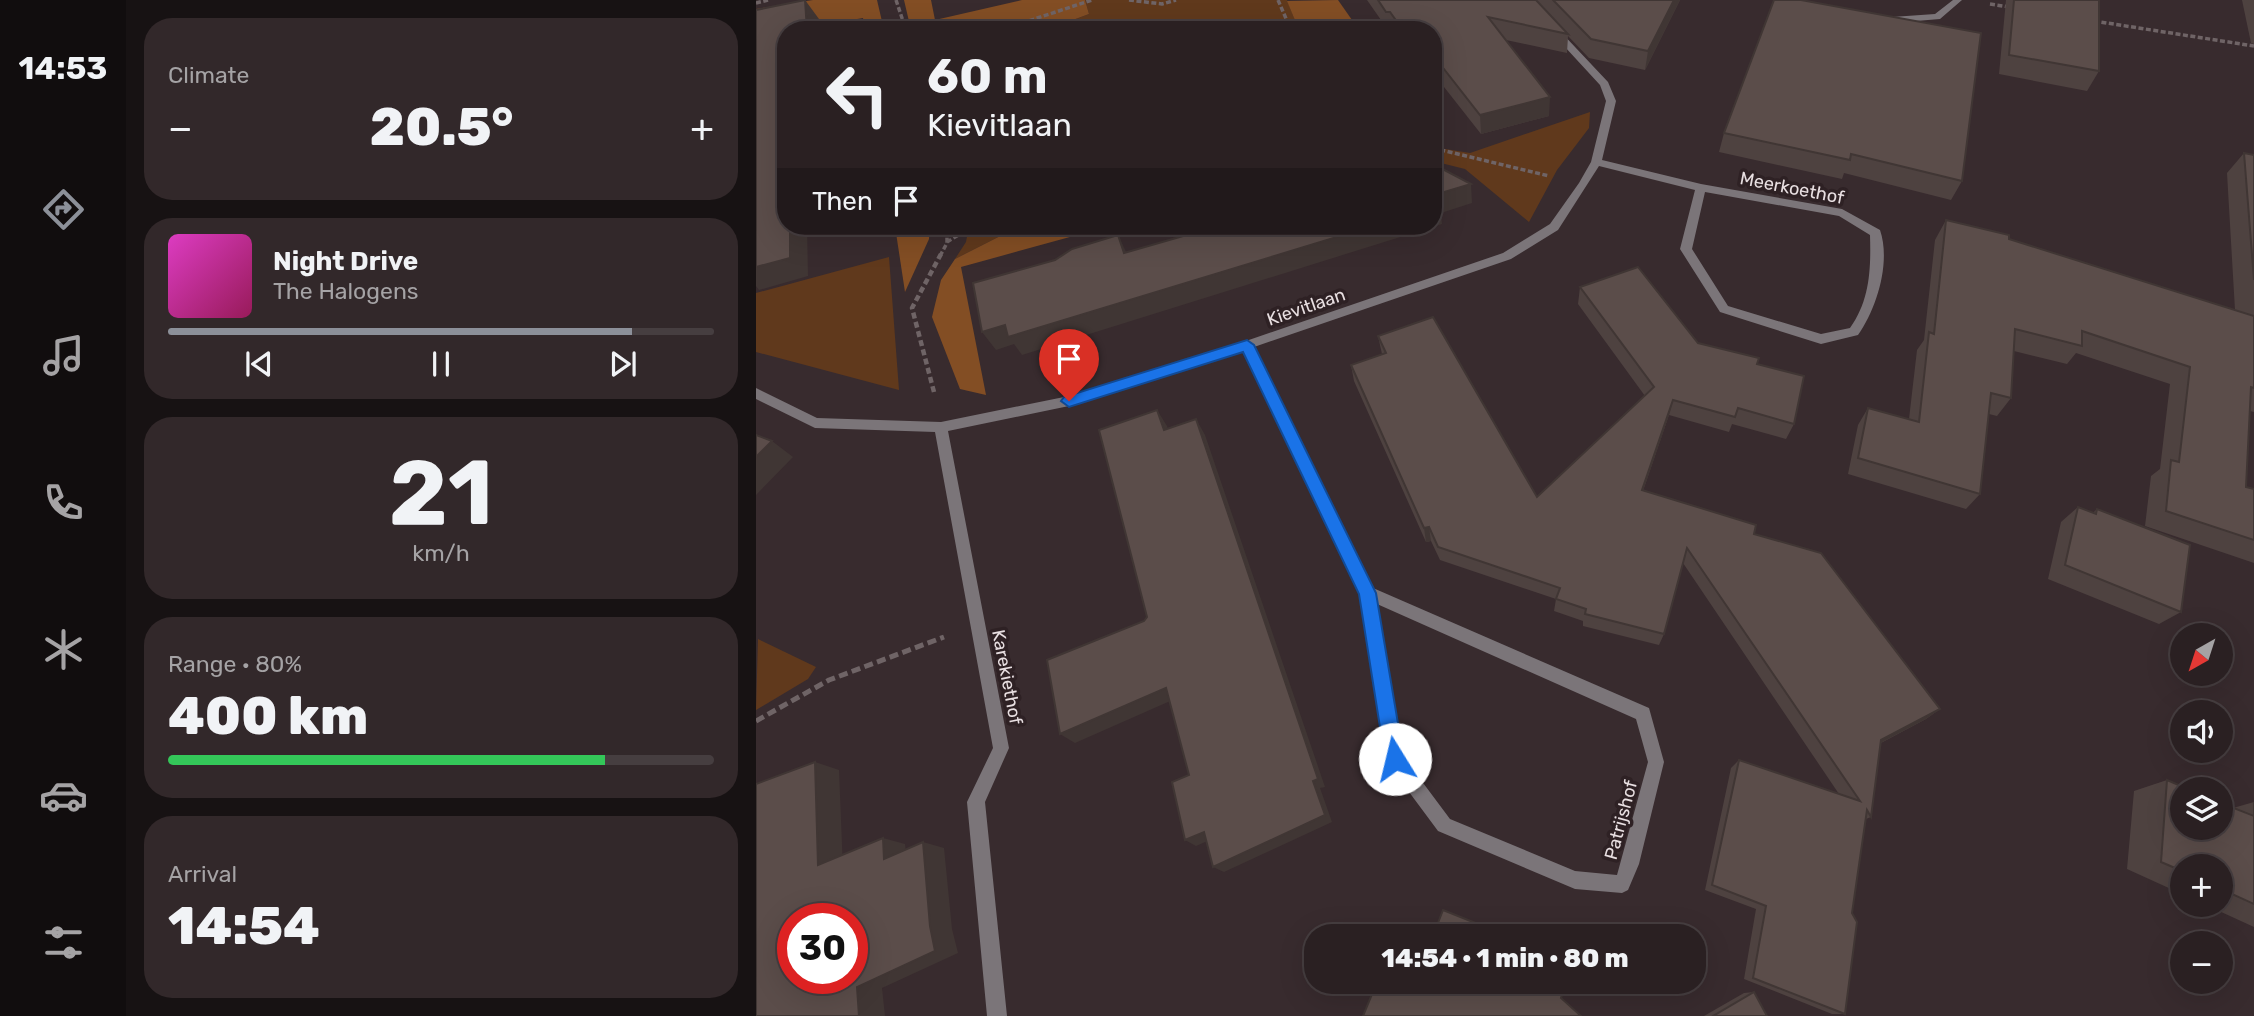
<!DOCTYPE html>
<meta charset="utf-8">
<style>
body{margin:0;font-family:Rubik,sans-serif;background:#32282a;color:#f1f3f6;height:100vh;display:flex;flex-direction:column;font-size:26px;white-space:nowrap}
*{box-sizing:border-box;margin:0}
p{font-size:23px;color:#a5a3a5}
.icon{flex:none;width:38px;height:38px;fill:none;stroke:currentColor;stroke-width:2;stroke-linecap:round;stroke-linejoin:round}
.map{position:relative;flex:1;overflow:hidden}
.side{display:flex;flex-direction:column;gap:18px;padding:18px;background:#171213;width:630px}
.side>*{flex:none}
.guide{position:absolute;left:21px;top:21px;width:665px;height:214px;border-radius:28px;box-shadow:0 7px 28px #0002,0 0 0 2px #463e40;background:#2a2022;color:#f1f3f6;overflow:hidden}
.needle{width:46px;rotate:219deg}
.buttons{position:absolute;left:1414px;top:623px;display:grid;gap:14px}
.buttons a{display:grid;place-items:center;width:63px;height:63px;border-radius:50%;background:#2a2022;box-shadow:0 7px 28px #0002,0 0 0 2px #463e40;font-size:35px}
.speed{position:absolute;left:21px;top:903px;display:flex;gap:14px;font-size:35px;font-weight:700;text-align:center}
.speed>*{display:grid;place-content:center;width:91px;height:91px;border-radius:50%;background:#2a2022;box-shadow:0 7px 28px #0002,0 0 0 2px #463e40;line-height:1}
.speed .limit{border:10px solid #d22;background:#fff;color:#111}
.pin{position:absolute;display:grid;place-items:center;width:60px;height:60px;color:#fff;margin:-72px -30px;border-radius:50% 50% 50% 0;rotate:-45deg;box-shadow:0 0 7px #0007}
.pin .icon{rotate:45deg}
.me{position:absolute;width:77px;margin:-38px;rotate:351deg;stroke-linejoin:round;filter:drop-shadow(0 0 5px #0008)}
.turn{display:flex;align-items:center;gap:24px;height:147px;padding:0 35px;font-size:32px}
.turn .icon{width:91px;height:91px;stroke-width:2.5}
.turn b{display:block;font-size:49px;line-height:60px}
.then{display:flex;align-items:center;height:66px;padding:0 35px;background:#0003;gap:14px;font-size:26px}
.big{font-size:52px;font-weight:800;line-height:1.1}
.side .tile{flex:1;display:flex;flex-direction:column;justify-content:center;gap:10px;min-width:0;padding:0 24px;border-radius:28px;background:#32282a}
.side .dial{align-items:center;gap:0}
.dial b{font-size:91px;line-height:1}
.song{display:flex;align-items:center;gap:21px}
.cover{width:84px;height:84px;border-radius:10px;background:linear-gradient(135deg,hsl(310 70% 55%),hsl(330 70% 35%))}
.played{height:7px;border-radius:4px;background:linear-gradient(90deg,#8c9099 85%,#463e40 85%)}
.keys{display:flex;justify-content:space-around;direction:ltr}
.heat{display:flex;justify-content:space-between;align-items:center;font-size:38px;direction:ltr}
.charge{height:10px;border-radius:5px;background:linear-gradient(90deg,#34c759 80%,#463e40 0)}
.trip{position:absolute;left:548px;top:924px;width:402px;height:70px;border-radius:28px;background:#2a2022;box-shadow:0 7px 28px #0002,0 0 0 2px #463e40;font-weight:800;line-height:70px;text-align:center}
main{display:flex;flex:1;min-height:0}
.tabs{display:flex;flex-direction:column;width:126px;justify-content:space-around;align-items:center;background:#110d0e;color:#a5a3a5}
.tabs .icon{width:49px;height:49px}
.tabs .current{color:#8c9099}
.tabs b{font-size:32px;color:#f1f3f6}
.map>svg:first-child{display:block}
.green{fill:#60391c}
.forest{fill:#834e24}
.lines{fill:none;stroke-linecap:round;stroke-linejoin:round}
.path-far2{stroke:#6f6466;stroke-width:3.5;stroke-dasharray:5 2.5;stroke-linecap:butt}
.path-far1{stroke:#6f6466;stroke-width:4.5;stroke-dasharray:6 3.5;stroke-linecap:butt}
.path{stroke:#6f6466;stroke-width:5;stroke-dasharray:9 4.5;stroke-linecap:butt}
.street{fill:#7b7579;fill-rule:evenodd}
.wall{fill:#4e4240}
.shaded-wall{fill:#403634}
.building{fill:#5b4d4a;stroke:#403634;stroke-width:2;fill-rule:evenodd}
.route{fill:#1a73e8;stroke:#114b97;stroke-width:2}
.labels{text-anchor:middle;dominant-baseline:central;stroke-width:7;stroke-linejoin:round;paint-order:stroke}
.street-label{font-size:18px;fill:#e8dfe1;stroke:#2e2124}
</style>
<main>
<nav class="tabs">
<b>14:53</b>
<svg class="icon current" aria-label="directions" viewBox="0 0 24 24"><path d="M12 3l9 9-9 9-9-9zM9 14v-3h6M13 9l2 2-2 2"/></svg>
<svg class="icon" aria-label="music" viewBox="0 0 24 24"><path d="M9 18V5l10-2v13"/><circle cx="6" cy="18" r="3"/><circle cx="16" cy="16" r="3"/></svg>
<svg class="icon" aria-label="phone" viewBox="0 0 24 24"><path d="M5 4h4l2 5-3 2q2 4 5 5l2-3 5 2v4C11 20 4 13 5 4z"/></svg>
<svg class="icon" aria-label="climate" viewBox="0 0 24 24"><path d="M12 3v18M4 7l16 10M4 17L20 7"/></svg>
<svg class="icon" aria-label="car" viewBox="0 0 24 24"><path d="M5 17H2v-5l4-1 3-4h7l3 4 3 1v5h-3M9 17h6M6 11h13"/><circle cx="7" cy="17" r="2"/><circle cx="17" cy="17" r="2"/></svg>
<svg class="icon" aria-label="filters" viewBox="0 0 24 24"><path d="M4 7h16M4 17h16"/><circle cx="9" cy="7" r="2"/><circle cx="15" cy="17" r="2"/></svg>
</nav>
<section class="side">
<div class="tile"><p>Climate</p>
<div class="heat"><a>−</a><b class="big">20.5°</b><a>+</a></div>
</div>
<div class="tile">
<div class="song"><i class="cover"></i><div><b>Night Drive</b><p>The Halogens</p></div></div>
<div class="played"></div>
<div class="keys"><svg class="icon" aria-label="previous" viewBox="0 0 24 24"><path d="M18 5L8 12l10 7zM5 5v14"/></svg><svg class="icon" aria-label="pause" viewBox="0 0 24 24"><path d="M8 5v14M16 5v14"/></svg><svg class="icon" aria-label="next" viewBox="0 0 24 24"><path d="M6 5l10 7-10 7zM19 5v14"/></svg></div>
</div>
<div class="tile dial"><b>21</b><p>km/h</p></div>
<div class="tile"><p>Range · 80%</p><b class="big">400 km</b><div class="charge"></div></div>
<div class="tile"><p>Arrival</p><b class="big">14:54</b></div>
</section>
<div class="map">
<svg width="1498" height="1016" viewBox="0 0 1498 1016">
<rect width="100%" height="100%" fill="#382b2e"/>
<g class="green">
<polygon points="329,0 531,0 543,30 290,30 333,14"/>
<polygon points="834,112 833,128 801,170 773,222 709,169 677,161 677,147 714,153"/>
<polygon points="213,226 264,226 199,259 210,242"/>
<polygon points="133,257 143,390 0,352 0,293"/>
<polygon points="2,639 60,667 52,679 0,710"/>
</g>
<g class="forest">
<path d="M57 0H121L128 30H109L107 18C71 25 34 28 0 41V9Z"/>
<polygon points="148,0 175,0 179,20 266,0 329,0 333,14 290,30 155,30"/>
<polygon points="582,0 603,30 543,30 531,1"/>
<polygon points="139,226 174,226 173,239 149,292"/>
<polygon points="264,226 354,226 205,267 230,395 204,389 176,317 185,280 199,259"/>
</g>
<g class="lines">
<g class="path-far2">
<polyline points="140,0 150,30"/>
<polyline points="373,0 406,4 420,0"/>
<polyline points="522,0 535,30"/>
<polyline points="0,3 12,0"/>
<polyline points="1234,4 1253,7"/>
<polyline points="1338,21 1498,46"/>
<polyline points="245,30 336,0"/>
<polyline points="677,148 793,176"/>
<polyline points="191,242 217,226"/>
<polyline points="184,256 191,243 191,226"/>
</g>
<polyline class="path-far1" points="178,392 156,308 185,254"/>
<polyline class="path" points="0,721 73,680 188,637"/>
<g class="street">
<polygon points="1197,0 1206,0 1184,19 1136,23 1131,20 1136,17 1179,14"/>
<path d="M797 30H803L852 82 860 101 846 160 945 184 1086 209 1124 230C1135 262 1121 308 1102 335L1065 344 964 312 924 249 939 190 843 166 802 230 755 259 498 347 617 588 893 708 908 762 883 864 872 890 866 893 819 889 682 831 633 765 605 593 488 351 313 406 192 431 253 748 229 802 251 1016H231L211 802 237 748 179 432 59 428 0 399V388L61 418 185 422 313 396 487 342 747 253 794 224 823 183 835 162 850 101 844 85 797 34ZM949 192 1083 216 1114 235C1115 269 1114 300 1094 328L1065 334 972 306 936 249ZM621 604 880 719 892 762 861 875 819 871 694 819 647 756Z"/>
</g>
</g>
<g class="wall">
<polygon points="611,0 924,0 889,70 833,58 812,36 811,53 750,40 793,116 725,134 677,73 677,30 632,30"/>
<polygon points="1018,0 1206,181 1195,200 1088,173 1086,179 963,152 968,133"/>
<polygon points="1250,0 1343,0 1343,71 1331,91 1243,74"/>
<polygon points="1486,0 1498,0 1498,44 1495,43"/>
<polygon points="1488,153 1498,155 1498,412 1494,411 1490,487 1498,489 1498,563 1389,526 1395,476 1404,469 1414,384 1320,353 1311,364 1258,351 1255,398 1241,416 1233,414 1224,494 1210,509 1092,474 1102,425 1112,408 1153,419 1161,350 1168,340 1179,240 1190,220 1479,310 1471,173"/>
<polygon points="824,287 942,343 1001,364 1038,424 1030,439 976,424 973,432 913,415 887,491 998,534 1184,709 1170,719 1125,743 1115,817 1110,819 1096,913 1089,1014 1076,1014 988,979 1000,909 949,890 975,768 983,760 1083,794 927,563 908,634 903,645 827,626 827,621 798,611 800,599 684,560 675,541 670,542 598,381 595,365 626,354 622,336 781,497 889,396 822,304"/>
<polygon points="1322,507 1337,513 1341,509 1425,612 1403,624 1292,579 1305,522"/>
<polygon points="1411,780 1477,808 1498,802 1498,927 1450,905 1465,905 1465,866 1426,866 1426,894 1371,869 1378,791"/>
<polygon points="998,992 1011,1016 948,1016 988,993"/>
</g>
<g class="shaded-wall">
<polygon points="49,0 63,19 64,30 51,30"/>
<polygon points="918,0 924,0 889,70 892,51"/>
<polygon points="794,97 793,116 725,134 724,115"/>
<polygon points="715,184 716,203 685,213 686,224 266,355 258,344 240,350 226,332 617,226 677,226 678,195"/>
<polygon points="34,226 51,226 52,276 3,290 0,286 0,267"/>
<polygon points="362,235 371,254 368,253"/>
<polygon points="917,400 913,415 882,505 886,490"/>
<polygon points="401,410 411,426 417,446 408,430"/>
<polygon points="440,419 449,435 569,787 564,788 576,822 468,872 457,867 557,781"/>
<polygon points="16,441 37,457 0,495 0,457"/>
<polygon points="673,527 675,541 670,542 668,528"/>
<polygon points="410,688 421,698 319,743 304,734"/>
<polygon points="1184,709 1170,719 1113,749 1125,740"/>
<polygon points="59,762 83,770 87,870 62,865"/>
<polygon points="448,832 458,838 440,846 429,840"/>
<polygon points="127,838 149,844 151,864 128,859"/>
<polygon points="167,842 188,848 196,929 202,953 126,988 129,1016 103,1016 101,987 174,926"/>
</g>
<g class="building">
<polygon points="49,0 51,30 30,30 30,226 34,226 34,258 0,267 0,10"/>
<polygon points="622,0 780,0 812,34 732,17 794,97 724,115 677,55 677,30 647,30 634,12 630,12"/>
<polygon points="797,0 918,0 892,51 835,39"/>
<polygon points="1018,0 1045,0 1225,33 1206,181 1095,154 1094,160 968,133"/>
<polygon points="1258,0 1343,0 1343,71 1253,55"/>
<polygon points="1488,153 1498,155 1498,280"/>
<polygon points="677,164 715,184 678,195 684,205 677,208"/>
<polygon points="1190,220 1253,235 1253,239 1498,316 1498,388 1495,387 1490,487 1498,489 1498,540 1410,511 1415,460 1423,462 1434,367 1326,331 1326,346 1259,329 1255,398 1235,393 1224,494 1102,458 1112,408 1163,422 1173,332 1178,334"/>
<polygon points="462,226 617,226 252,337 249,325 226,332 217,283 299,260 316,249 362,235 368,253"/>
<polygon points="882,267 942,343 1003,358 1001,364 1048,376 1038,424 982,408 979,417 917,400 886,490 1000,525 998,534 1065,553 1184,709 1125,740 1115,817 1111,810 1096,913 1101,922 1089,1014 997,978 1010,906 956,885 983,760 1104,801 931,548 908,634 829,614 830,609 800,599 804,588 682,547 673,527 668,528 595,365 630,353 622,336 677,317 781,497 898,387 824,287"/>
<polygon points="401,410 408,430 440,419 562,779 557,781 569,815 457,867 448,832 429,840 416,782 433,775 410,688 304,734 291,660 388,621 391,617 343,430"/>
<polygon points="0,435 16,441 0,457"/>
<polygon points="1322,507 1340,514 1341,509 1434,545 1425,612 1309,565"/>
<path d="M59 762 62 865 127 838 128 859 167 842 174 926 179 951 101 987 103 1016H0V784ZM37 919H96V978H37Z"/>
<polygon points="1411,780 1432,789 1426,789 1426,828 1465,828 1465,803 1498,816 1498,802 1498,904 1465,889 1465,866 1426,866 1426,871 1405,862"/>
<polygon points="687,910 752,936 677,936"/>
<polygon points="621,982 810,982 805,998 825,1016 607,1016"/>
<polygon points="998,992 1011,1016 957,1016"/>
</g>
<polygon class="route" points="491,340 498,345 620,593 648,759 645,765 639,768 632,765 629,759 603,594 487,352 313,407 305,401 308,397"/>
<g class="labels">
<g class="street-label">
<text transform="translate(1036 188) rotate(11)">Meerkoethof</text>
<text transform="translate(550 307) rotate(-19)">Kievitlaan</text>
<text transform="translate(251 677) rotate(79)">Karekiethof</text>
<text transform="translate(865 820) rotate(-75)">Patrijshof</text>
</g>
</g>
</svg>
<div class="buttons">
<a><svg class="needle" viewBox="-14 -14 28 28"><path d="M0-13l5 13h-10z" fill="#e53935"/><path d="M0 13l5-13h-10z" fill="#a5a3a5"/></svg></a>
<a><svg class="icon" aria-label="sound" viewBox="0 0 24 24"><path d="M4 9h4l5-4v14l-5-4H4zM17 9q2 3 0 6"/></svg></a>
<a><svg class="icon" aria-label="layers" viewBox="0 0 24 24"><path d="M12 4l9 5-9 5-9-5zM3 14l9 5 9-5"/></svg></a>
<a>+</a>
<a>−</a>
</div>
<div class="speed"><div class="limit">30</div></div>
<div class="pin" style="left:313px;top:401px;background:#d93025"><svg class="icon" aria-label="arrive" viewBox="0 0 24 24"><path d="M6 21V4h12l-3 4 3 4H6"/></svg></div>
<svg class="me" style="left:639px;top:759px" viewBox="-20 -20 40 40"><circle r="19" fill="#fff"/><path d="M0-13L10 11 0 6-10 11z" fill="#1a73e8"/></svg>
<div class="trip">14:54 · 1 min · 80 m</div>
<div class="guide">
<div class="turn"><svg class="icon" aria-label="left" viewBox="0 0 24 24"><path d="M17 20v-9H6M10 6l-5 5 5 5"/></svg><div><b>60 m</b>Kievitlaan</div></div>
<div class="then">Then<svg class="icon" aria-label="arrive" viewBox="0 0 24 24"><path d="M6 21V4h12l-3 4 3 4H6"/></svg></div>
</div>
</div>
</main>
